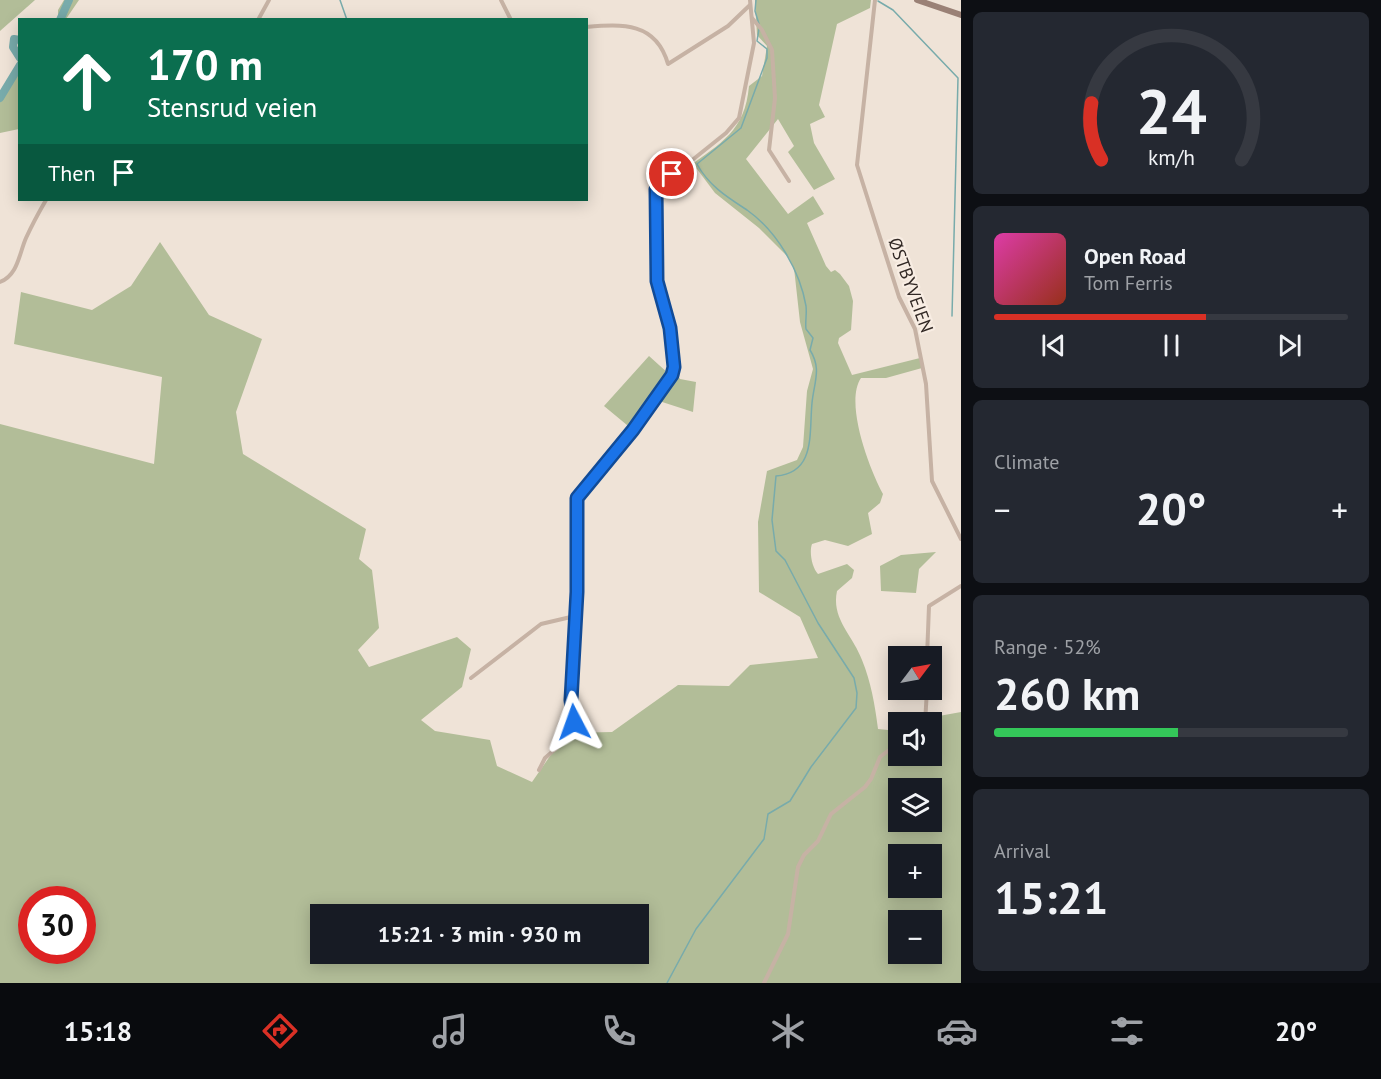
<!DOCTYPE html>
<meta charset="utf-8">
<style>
body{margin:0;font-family:"PT Sans",sans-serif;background:#242831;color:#f1f3f6;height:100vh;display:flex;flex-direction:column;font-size:22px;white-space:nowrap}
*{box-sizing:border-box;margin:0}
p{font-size:20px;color:#9ea1a6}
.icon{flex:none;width:33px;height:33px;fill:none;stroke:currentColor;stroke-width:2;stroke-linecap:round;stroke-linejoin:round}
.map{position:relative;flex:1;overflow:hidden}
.side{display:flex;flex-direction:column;gap:12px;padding:12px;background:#0d0f14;width:420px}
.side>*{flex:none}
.top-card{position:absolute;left:18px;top:18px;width:570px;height:183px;border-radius:0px;box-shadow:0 3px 15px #0003;background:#0b6e4f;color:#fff;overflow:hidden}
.needle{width:39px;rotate:58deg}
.fabs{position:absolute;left:888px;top:646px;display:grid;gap:12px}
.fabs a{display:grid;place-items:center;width:54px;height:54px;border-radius:0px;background:#171b24;box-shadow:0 3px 15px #0003;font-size:30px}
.speed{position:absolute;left:18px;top:886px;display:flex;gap:12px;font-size:30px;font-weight:700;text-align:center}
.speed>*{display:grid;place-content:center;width:78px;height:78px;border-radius:50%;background:#171b24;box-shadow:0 3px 15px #0003;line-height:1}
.speed .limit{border:9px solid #d22;background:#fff;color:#111}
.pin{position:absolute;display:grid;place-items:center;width:51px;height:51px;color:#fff;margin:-26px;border:3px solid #fff;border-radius:50%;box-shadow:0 2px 6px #0007}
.me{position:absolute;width:66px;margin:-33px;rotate:356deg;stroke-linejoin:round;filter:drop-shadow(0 0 4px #0008)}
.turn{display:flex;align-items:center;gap:21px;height:126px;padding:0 30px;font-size:27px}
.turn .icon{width:78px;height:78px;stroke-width:2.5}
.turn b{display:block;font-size:42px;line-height:51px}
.then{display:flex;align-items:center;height:57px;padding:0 30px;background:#0003;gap:12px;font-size:22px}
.big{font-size:45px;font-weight:700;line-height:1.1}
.side .tile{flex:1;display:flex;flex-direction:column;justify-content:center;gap:9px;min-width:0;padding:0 21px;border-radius:9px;background:#242831}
.side .dial{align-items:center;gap:0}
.dial svg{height:156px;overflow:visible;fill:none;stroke:#363941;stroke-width:7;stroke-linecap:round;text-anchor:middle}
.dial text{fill:#f1f3f6;stroke:none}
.song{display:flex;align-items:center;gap:18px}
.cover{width:72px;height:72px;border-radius:9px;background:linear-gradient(135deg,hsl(320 70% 55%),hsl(10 70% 35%))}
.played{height:6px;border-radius:3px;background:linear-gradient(90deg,#d93025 60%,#363941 60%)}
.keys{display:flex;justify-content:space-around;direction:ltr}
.heat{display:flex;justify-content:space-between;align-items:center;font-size:33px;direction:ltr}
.charge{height:9px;border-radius:4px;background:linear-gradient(90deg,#34c759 52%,#363941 0)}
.trip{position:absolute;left:310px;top:904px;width:339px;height:60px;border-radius:0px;background:#171b24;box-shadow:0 3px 15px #0003;font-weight:700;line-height:60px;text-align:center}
.dock{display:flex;height:96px;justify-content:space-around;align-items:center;background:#090b0e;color:#9ea1a6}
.dock .icon{width:42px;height:42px}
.dock .on{color:#d93025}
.dock b{font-size:27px;color:#f1f3f6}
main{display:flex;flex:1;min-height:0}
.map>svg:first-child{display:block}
.green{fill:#b2bd98;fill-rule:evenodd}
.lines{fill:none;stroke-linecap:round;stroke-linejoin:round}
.stream{stroke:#78abab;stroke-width:1.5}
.river{stroke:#78abab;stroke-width:8}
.minor{stroke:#c6b2a4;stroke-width:4}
.secondary{stroke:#9a8176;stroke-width:6}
.route-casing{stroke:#114b97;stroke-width:15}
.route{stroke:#1a73e8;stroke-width:10}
.labels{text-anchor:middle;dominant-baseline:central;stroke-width:4.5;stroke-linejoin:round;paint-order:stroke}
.street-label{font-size:18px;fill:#322925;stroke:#f8ede3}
</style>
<main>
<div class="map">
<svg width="961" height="983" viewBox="0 0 961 983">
<rect width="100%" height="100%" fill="#efe3d7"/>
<g class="green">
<polygon points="0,0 35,0 0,31"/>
<polygon points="64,0 79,0 66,19 58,19 58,10"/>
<path d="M755 0H871L870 8 837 24 819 105 825 117 810 124 814 143 835 179 814 190 788 152 794 146 778 119 746 159 788 214 813 196 824 214 807 223 826 266 831 272 835 270 840 274 849 286 853 301 851 330 839 338 838 343 852 375 920 358 922 368 886 378H861C844 403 870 470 883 494L880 503 868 513 872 534 848 546 825 540 812 544C809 552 812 568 818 574L847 564 854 570 852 578 837 591C831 619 853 635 862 660 871 682 875 705 878 729L898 731V756H932L930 723 939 716 961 712V983H0V424L154 464 162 377 14 344 21 292 92 310 131 286 160 242 209 315 262 339 236 412 243 454 366 529 359 559 372 570 379 628 358 650 369 667 457 637 471 649 462 687 421 720 435 731 490 740 497 766 532 782 566 733 612 732 678 685 729 686 750 665 818 658 800 617 759 592 758 522 767 471 797 460 803 447 807 391 813 369 800 322 794 268 789 258 759 228 715 193 697 169 688 167C721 143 745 131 749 86L762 76 767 46 757 35ZM898 789H932V822H898ZM898 855H932V888H898ZM32 900H82V951H32ZM321 915H639V954H321ZM898 921H932V954H898Z"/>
<path d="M19 66V129L0 133V94C10 87 10 75 19 66Z"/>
<polygon points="649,356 669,374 677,374 680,379 696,382 693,412 656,400 633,430 604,406"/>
<polygon points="936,552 919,569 916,593 881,591 880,566 901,555"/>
</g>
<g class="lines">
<g class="stream">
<polyline points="340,0 347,20"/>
<polyline points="756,0 755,11 759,24"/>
<polyline points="878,1 893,10 958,78 952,316"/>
<path d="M667 983 696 929 764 839 768 814 790 801 811 767 856 708 857 693 854 678 818 623 785 560 776 551 772 520 776 476C816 473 809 433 812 403 814 382 822 369 810 350L813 338 806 329C805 322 807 314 806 306 800 271 777 231 747 210 727 197 709 186 697 164L741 128 767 58V49L757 41 759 29"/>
</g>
<g class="river">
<polyline points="60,20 69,0"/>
<polyline points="20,40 14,39 13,47 20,58"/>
<polyline points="0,98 20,65"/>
</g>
<g class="minor">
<polyline points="501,0 511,20"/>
<polyline points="875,0 857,165 899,297 915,329 926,384 932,481 961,539"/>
<polyline points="752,18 762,30 772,50 775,98 769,150 789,181"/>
<polyline points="258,20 269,0"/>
<path d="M586 27C623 24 656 22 668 64L728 26 750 5"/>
<path d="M0 282C18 275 19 254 26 238 32 225 39 212 46 200"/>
<polyline points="927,657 929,606 961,586"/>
<polyline points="471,678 541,624 575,616 575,544 579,492 633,430 669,382 674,367 670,328 657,281 656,189 726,133 739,118 754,43 750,0"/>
<polyline points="925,723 927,690"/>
<polyline points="539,770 545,758 575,732 571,700 575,616"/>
<polyline points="764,983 788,934 798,867 804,855 818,841 831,814 865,787 871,779 880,757 898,743"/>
</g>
<polyline class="secondary" points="917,0 961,15"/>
</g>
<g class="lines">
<defs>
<polyline id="route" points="574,722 571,700 577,592 577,498 633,430 672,375 674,367 670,328 657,281 656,189 672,174"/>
</defs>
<use href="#route" class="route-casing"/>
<use href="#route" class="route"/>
</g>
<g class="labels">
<g class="street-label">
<text transform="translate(911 285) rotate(70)">ØSTBYVEIEN</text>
</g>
</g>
</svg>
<div class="fabs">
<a><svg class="needle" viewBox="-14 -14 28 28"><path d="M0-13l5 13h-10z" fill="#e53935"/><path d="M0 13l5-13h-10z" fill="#9ea1a6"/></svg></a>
<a><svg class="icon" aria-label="sound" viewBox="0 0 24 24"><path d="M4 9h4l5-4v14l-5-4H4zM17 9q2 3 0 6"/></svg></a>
<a><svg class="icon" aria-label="layers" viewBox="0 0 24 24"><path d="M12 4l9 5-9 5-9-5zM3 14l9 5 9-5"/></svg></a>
<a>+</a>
<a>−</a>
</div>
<div class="speed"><div class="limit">30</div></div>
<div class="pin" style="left:672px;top:174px;background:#d93025"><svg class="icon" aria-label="arrive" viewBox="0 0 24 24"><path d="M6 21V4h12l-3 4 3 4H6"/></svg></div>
<svg class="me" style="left:574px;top:722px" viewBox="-20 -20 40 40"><path d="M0-17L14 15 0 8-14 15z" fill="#1a73e8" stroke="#fff" stroke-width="4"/></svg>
<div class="trip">15:21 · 3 min · 930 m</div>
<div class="top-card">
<div class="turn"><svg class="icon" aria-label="ahead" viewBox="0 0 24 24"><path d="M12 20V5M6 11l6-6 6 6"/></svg><div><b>170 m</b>Stensrud veien</div></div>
<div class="then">Then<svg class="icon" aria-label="arrive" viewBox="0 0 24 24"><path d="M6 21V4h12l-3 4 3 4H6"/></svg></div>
</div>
</div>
<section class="side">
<div class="tile dial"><svg viewBox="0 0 100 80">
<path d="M14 69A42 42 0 1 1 86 69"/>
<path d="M14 69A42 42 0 0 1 9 40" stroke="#d93025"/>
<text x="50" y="56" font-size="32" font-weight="700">24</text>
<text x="50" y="72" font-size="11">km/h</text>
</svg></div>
<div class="tile">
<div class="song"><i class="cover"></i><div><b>Open Road</b><p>Tom Ferris</p></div></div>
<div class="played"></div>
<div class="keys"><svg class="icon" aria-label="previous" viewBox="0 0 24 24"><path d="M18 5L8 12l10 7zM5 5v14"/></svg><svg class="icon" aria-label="pause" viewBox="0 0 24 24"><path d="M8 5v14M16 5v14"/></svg><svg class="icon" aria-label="next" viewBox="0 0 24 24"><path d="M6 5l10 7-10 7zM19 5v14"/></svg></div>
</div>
<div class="tile"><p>Climate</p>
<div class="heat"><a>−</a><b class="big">20°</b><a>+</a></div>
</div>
<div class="tile"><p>Range · 52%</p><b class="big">260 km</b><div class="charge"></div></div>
<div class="tile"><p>Arrival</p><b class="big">15:21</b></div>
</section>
</main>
<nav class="dock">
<b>15:18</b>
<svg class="icon on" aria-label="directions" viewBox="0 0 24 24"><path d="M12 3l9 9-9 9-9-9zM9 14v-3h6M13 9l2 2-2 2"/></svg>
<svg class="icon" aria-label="music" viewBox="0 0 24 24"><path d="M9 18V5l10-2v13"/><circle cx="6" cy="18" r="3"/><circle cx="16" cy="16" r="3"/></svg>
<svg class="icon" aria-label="phone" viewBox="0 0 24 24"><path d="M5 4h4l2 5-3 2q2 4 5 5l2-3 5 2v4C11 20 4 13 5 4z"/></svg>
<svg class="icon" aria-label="climate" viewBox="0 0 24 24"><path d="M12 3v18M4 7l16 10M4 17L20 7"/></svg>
<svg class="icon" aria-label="car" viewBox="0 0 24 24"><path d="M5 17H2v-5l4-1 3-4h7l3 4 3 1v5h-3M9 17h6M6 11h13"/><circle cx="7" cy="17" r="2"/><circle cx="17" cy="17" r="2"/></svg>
<svg class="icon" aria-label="filters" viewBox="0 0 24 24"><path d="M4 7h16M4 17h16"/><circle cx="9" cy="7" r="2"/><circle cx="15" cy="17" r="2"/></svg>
<b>20°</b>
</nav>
